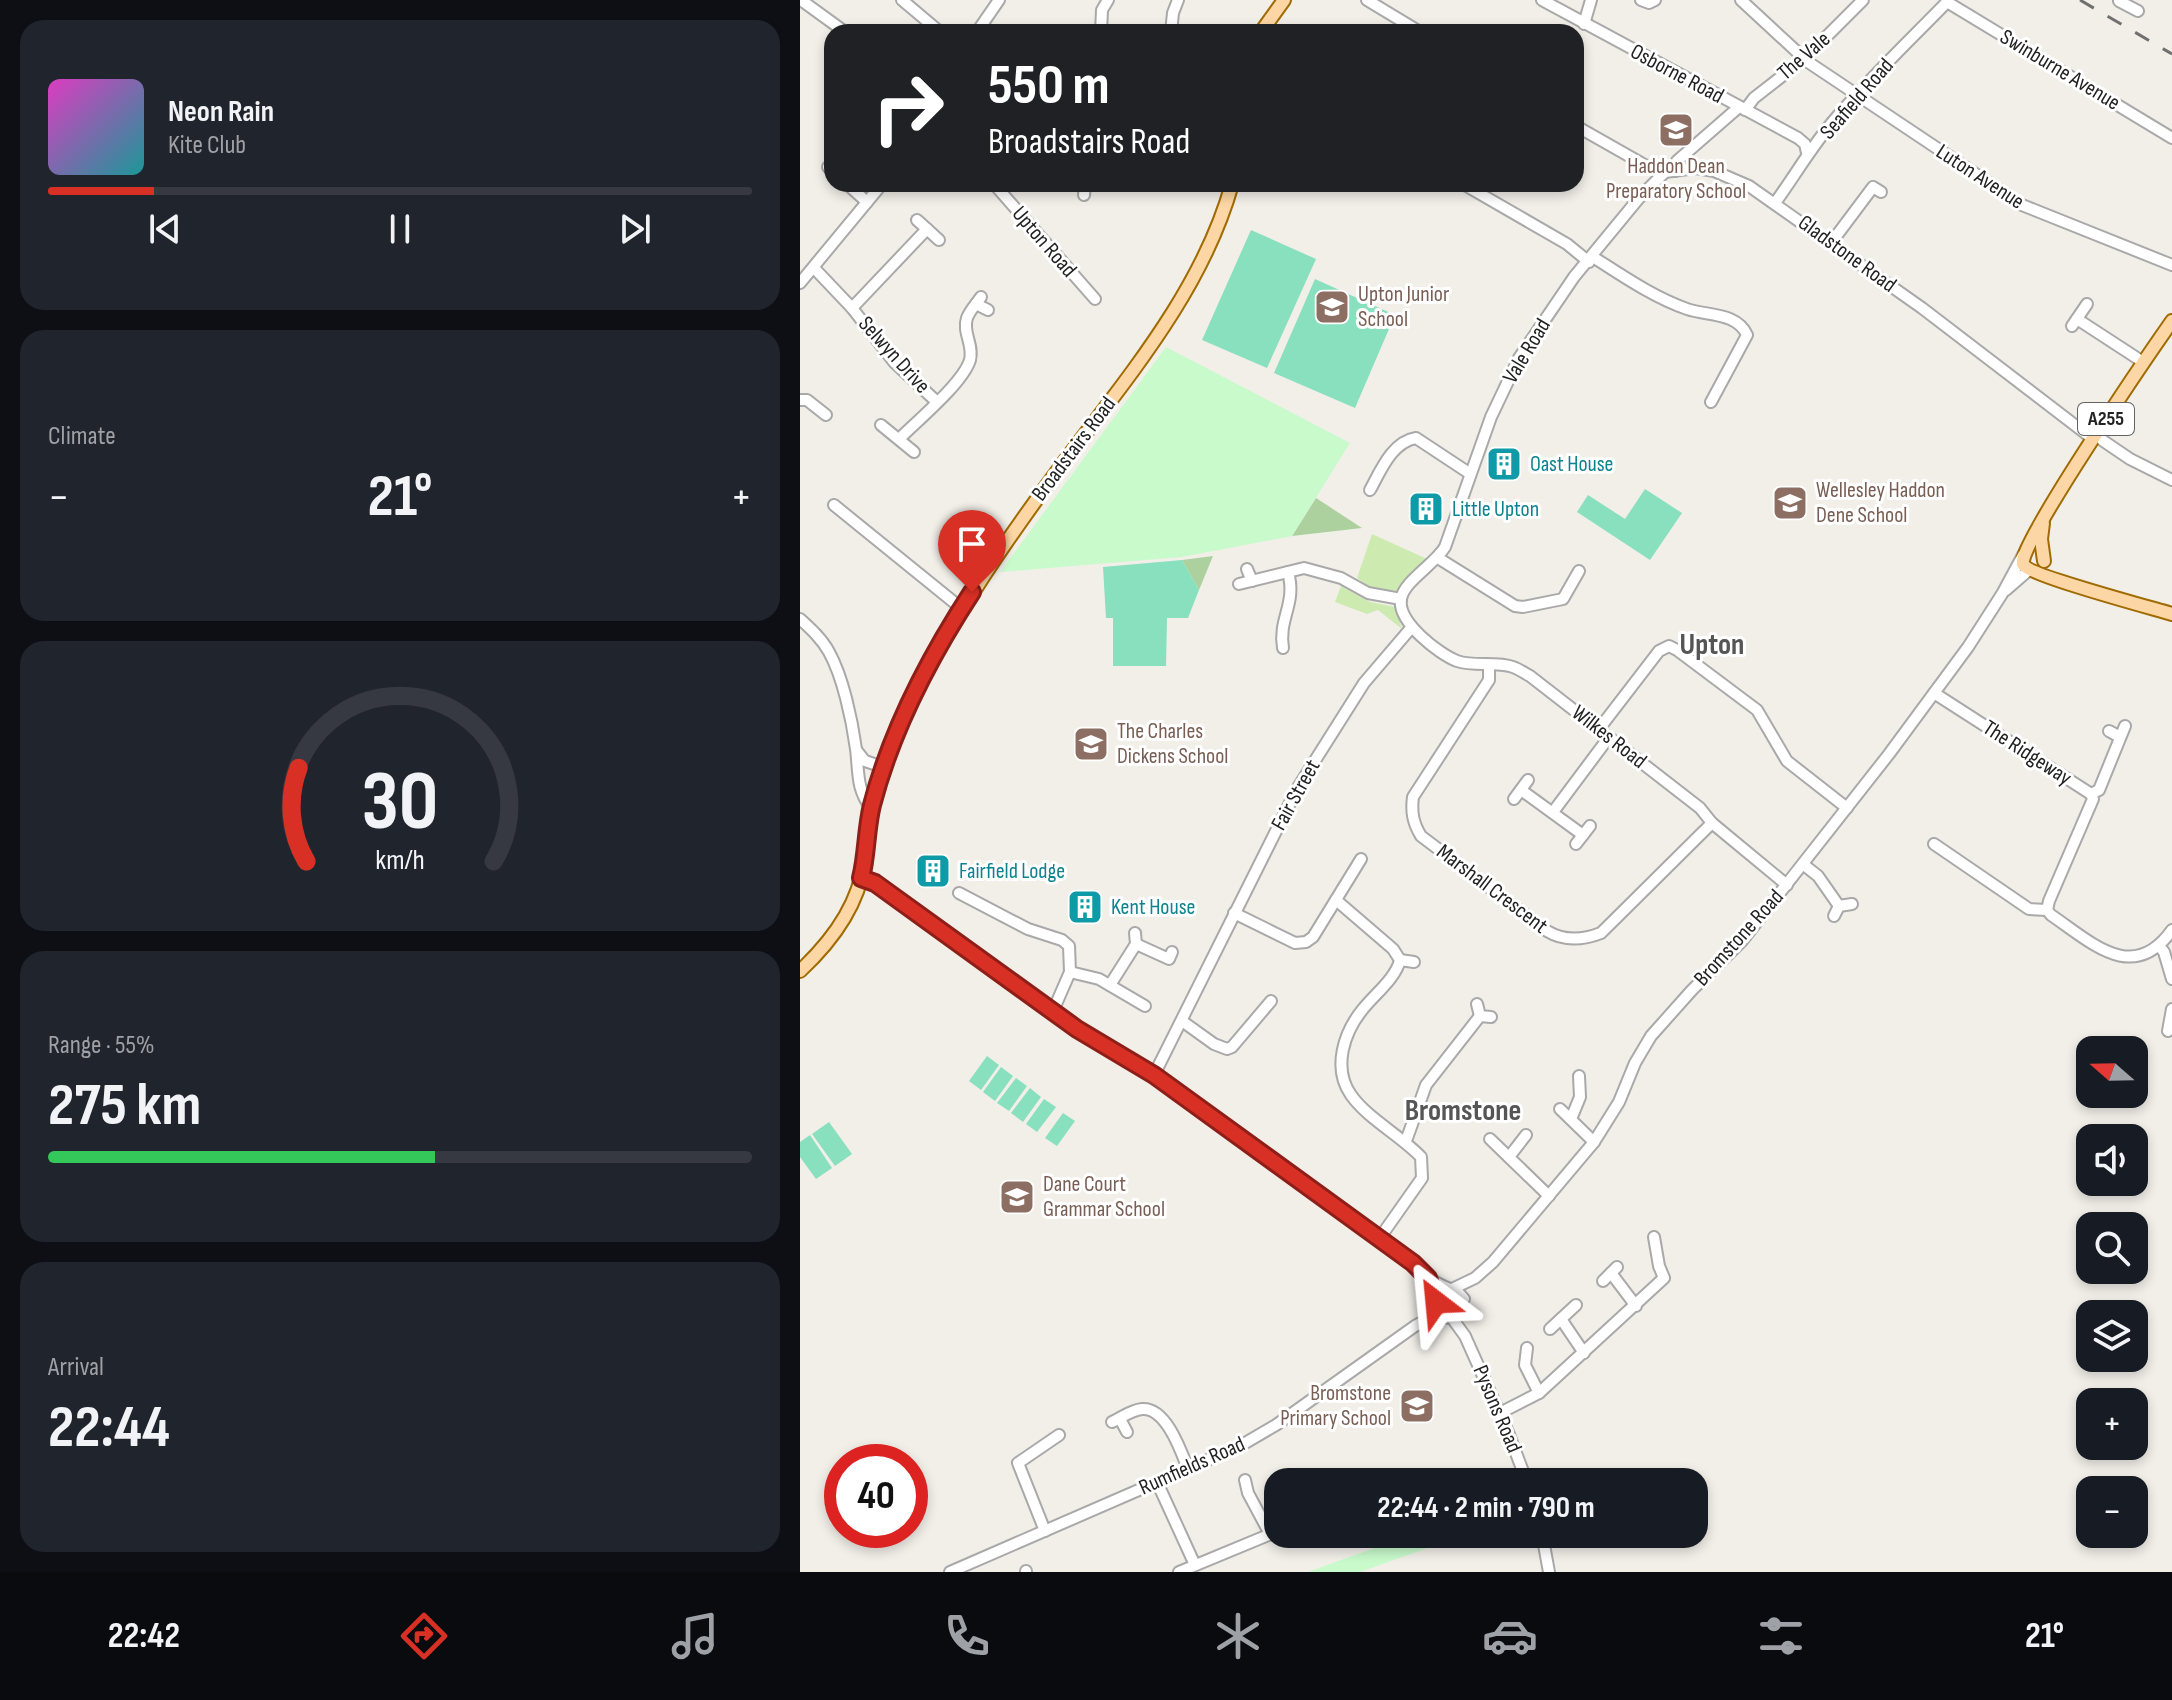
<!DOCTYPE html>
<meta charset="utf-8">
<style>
body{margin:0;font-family:"Sofia Sans Condensed",sans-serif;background:#20242c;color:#f1f3f6;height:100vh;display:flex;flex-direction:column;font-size:30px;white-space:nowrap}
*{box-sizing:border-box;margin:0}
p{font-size:26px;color:#9ea1a6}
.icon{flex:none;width:44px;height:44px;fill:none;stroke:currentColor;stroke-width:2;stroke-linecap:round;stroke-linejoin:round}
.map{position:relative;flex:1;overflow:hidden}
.side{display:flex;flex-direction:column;gap:20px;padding:20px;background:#0d0f14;width:800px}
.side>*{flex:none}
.guide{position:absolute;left:24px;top:24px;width:760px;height:168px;border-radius:24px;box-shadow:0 4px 12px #0003;background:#202124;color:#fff;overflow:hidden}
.needle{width:52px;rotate:290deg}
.fabs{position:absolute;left:1276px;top:1036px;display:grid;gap:16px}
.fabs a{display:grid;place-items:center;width:72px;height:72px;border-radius:16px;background:#171b24;box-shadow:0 4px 12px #0003;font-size:40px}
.speed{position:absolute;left:24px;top:1444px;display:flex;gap:16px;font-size:40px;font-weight:700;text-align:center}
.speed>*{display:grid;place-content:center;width:104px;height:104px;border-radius:50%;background:#171b24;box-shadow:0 4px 12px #0003;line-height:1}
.speed .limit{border:12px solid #d22;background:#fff;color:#111}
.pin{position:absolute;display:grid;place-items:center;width:68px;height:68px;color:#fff;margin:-82px -34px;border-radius:50% 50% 50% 0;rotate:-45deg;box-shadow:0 0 8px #0007}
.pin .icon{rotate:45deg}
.me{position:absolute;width:88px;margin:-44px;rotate:331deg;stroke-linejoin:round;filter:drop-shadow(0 0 6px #0008)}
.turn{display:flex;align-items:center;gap:28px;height:168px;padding:0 32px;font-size:36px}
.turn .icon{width:104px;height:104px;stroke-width:2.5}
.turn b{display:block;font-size:56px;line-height:68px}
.big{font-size:60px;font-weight:700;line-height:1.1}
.side .tile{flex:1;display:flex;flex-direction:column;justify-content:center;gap:12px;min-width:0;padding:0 28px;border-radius:24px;background:#20242c}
.side .dial{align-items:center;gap:0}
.dial svg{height:208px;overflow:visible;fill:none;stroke:#363941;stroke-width:7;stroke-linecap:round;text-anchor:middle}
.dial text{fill:#f1f3f6;stroke:none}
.song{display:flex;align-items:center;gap:24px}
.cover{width:96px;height:96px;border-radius:12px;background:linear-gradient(135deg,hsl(310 70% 55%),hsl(180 70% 35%))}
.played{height:8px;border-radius:4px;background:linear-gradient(90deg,#d93025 15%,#363941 15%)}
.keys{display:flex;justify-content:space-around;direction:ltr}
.heat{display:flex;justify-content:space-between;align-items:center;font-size:44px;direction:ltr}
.charge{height:12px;border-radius:6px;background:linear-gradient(90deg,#34c759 55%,#363941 0)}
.trip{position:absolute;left:464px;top:1468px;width:444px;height:80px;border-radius:24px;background:#171b24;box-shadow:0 4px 12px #0003;font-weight:700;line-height:80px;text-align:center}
.tab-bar{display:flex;height:128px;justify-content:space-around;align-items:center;background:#090b0e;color:#9ea1a6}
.tab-bar .icon{width:56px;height:56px}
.tab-bar .active{color:#d93025}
.tab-bar b{font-size:36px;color:#f1f3f6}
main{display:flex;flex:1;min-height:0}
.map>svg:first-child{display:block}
.grass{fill:#cdebb0}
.forest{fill:#add19e}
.park{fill:#c8facc}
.pitch{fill:#88e0be}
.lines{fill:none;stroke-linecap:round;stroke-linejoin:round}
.minor-casing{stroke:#a9a9a9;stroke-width:14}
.major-casing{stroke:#a06b00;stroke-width:16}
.minor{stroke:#fff;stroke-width:10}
.major{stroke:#fcd6a4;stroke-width:12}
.rail{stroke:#707070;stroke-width:3;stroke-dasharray:16 16;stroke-linecap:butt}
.route-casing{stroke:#8d1f18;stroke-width:20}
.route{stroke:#d93025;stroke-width:14}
.labels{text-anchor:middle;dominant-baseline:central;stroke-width:6;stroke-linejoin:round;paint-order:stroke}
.shield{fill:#fff;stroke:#646464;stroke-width:2}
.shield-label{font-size:20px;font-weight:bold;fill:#222}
.street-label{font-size:22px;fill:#222;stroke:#fff}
.education-label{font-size:22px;fill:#785e54;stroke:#fff;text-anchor:start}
.culture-label{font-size:22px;fill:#0d838f;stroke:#fff;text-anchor:start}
.district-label{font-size:30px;font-weight:bold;fill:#555;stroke:#fff}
</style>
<main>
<section class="side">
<div class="tile">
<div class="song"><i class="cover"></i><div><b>Neon Rain</b><p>Kite Club</p></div></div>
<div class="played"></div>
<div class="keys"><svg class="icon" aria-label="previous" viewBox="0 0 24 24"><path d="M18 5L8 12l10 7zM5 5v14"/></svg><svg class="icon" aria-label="pause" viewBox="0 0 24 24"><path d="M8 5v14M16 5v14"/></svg><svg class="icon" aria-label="next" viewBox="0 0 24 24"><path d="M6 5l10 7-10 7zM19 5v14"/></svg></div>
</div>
<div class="tile"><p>Climate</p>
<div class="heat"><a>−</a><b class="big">21°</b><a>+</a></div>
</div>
<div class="tile dial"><svg viewBox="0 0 100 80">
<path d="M14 69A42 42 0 1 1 86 69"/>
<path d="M14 69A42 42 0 0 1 11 33" stroke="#d93025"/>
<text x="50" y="56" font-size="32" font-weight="700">30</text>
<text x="50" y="72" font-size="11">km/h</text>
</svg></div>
<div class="tile"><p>Range · 55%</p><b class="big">275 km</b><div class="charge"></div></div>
<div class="tile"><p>Arrival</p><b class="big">22:44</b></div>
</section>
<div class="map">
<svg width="1372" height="1572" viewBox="0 0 1372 1572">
<rect width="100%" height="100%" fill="#f2efe9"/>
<g class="grass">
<polygon points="572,534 627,559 610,573 596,591 572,588 557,578"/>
<polygon points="541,586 570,602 595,607 602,629 578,610 567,614 535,602"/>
</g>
<g class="forest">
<polygon points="516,498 562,528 492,536"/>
<polygon points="413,556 399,590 382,560"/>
</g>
<g class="park">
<polygon points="366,347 550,443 492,536 382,557 200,572"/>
<polygon points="613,1534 667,1534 560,1572 508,1572"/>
</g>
<g class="pitch">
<polygon points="451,230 516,259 467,368 402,340"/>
<polygon points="515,279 595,315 555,408 474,373"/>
<polygon points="845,489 882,513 850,560 777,512 788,495 825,519"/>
<polygon points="382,560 399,590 388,618 367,618 366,666 313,666 313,618 306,618 303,567"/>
<polygon points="187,1056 199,1065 181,1090 169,1081"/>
<polygon points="201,1067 213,1076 195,1101 183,1092"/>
<polygon points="216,1078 227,1086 209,1111 197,1103"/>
<polygon points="230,1088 241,1097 223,1122 211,1113"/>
<polygon points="244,1099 256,1107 237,1132 226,1124"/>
<polygon points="263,1113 275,1121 257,1146 245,1138"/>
<polygon points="29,1122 52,1154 35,1166 12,1134"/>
<polygon points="10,1135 32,1168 16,1179 0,1157 0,1142"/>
</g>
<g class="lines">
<defs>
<g id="minor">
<polyline points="1,0 45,32"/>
<polyline points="102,0 140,32"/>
<polyline points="567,0 620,32"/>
<polyline points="742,0 998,138 1005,144 1007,153"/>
<polyline points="841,0 849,3 855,0"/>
<polyline points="941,0 1008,62 1222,205 1372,265"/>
<polyline points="1319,1 1338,11"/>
<polyline points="784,24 791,0"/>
<polyline points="177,32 199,0"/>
<polyline points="301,32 302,10 308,0"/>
<polyline points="371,32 373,13 378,0"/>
<polyline points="945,110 954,98 1004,59 1063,0"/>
<polyline points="776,126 850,168 865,172 896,168 914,171 949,186 1122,308 1293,439"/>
<polyline points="28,167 32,170"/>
<polyline points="875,171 877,161 939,107"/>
<path d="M865 172 839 198 774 277 719 358 691 417 645 547C635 564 604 581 601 599 597 622 639 654 657 661 674 667 696 661 713 667 719 669 724 673 730 676L900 808 912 823 987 885"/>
<polyline points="47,184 67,202"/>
<polyline points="194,184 295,299"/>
<polyline points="663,184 767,244 789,262"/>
<polyline points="284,195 285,184"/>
<path d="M975 203C996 174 1013 144 1036 118 1071 77 1110 40 1147 2L1372 138"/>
<polyline points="117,220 139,240"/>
<polyline points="1031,243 1073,187 1081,192"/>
<path d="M793 257C823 276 853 297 887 309 907 316 937 312 947 335L911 402"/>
<polyline points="14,268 52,308 94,362 137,402"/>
<polyline points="0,283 82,184"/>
<polyline points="176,304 188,310"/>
<polyline points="52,308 127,229"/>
<polyline points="1277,319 1343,362"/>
<polyline points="1272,326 1287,304"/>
<polyline points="0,400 7,400 26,415"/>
<polyline points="81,425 114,452"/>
<path d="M99 439C117 421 163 383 170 360 174 345 162 332 167 318 170 310 177 303 181 297"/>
<polyline points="1302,440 1330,459 1372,480"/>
<path d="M570 490C581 470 592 442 616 438L669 473"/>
<polyline points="34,505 161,608"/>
<polyline points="638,558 715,606 723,607 763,599 779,571"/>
<polyline points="447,569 452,581"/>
<polyline points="439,584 504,568 541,578 568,593 601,599"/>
<polyline points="1206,590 1229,570"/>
<path d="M0 619C11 629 22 639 29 652 43 677 52 720 56 749 59 773 56 788 71 808"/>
<path d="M483 648C478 618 497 604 488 572"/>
<path d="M689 665V680L613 797C611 812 613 823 621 836L747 931C765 942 783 940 801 933L912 823"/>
<path d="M1134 693 1291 794 1293 799 1249 901 1247 910 1251 915C1291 942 1333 985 1372 930"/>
<polyline points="799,729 859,651 869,646 877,650 957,710 987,761 1047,808"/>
<polyline points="1309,731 1320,737"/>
<polyline points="57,751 65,761 83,767"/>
<polyline points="721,790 783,835"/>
<polyline points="1291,794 1299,790 1325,726"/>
<polyline points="714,799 728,780"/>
<polyline points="753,812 809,737"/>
<polyline points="776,844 790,826"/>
<polyline points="1134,844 1229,909 1247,910"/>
<polyline points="1004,865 1018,876 1039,906"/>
<path d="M61 878 75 883 277 1029 354 1075 613 1263C630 1280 636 1284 658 1292L664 1299"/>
<polyline points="159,893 228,929 262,940 269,946 270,972 253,1011"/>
<path d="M536 900 593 949 600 960C596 978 574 995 563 1009 544 1032 532 1068 551 1095 567 1118 601 1136 621 1157L622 1178 579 1239"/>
<polyline points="434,913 495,943 506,942 513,937 561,859"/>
<polyline points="1034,916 1039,906 1052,904"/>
<polyline points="336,944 369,959 372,952"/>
<polyline points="1359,946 1364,952 1372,979"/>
<polyline points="600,960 614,962"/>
<polyline points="270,972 299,979 345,1006"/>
<polyline points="310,985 336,944 335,933"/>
<polyline points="677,1004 680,1016 691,1017"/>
<polyline points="382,1021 414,1044 427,1049 432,1047 471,1001"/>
<polyline points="1368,1031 1372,1009"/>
<polyline points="354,1075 497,789 564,683 611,628"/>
<polyline points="760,1109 794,1142"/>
<polyline points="771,1119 780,1097 779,1076"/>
<polyline points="690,1139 749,1196"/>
<polyline points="606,1141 626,1085 680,1016"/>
<polyline points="709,1157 726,1135"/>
<polyline points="811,1273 836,1306"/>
<polyline points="803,1281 817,1267"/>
<polyline points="652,1289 675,1278 693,1262 794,1142 819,1102 835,1063 851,1036 892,990 942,941 1089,754 1168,647 1202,594 1223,555"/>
<path d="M646 1317C633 1310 634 1296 647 1290"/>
<polyline points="652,1318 665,1336 708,1432 727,1482"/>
<polyline points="761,1319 784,1353"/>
<polyline points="750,1329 776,1305"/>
<polyline points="727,1348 725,1365 739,1393"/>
<polyline points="700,1413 739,1393 864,1278 859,1266 854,1237"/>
<polyline points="320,1419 327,1432"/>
<path d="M312 1422C321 1418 331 1410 342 1409 366 1407 381 1451 388 1469"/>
<polyline points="445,1480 448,1493 470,1534"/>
<polyline points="357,1482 395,1565"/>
<polyline points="245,1531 218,1463 259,1435"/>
<polyline points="742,1534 749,1572"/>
<polyline points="226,1571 226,1572"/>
<polyline points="150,1572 440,1446 476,1425 615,1326 628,1319 656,1317 663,1312"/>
<polyline points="379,1572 478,1531"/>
</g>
<g id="major">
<polyline points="461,32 484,0"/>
<path d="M1372 321C1353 348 1216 548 1223 564 1228 575 1352 608 1372 614"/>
<polyline points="1243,523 1241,539 1244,561"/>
<path d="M0 971C30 943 58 906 64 864 67 846 66 828 70 810 79 772 93 736 110 702 154 615 209 536 267 458 331 373 403 288 432 184"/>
</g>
</defs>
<use href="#minor" class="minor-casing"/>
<use href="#major" class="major-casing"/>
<use href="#minor" class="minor"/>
<use href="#major" class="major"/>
<polyline class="rail" points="1280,0 1372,54"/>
</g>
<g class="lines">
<defs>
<path id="route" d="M172 592C129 658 92 728 72 805 66 829 67 854 61 878L75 883 277 1029 354 1075 613 1263 628 1278 636 1302"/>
</defs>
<use href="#route" class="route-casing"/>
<use href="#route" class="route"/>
</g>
<defs>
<symbol id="school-square" viewBox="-11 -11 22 22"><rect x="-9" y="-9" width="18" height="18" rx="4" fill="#8d6e63" stroke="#fff"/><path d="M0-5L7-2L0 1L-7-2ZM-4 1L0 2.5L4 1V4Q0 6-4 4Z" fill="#fff"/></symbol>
<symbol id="building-square" viewBox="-11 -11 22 22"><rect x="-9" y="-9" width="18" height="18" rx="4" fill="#0f9aa8" stroke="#fff"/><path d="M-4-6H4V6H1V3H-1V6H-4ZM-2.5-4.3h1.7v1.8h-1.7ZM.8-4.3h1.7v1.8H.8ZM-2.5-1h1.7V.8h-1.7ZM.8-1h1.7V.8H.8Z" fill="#fff"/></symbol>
</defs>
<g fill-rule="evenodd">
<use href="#school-square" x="856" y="110" width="40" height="40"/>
<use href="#school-square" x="512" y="287" width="40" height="40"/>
<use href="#building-square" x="684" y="444" width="40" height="40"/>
<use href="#school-square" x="970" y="483" width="40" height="40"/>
<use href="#building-square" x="606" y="489" width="40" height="40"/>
<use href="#school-square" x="271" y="724" width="40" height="40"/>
<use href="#building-square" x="113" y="851" width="40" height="40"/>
<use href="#building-square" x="265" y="887" width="40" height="40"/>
<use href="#school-square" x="197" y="1177" width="40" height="40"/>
<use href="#school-square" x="597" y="1386" width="40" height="40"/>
</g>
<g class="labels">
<rect class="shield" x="1278" y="403" width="56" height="32" rx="6"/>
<g class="shield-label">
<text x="1306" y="419">A255</text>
</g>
<g class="street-label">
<text transform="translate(1004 56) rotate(-41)">The Vale</text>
<text transform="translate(1260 70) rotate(31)">Swinburne Avenue</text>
<text transform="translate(877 74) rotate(28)">Osborne Road</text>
<text transform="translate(1057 99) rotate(-49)">Seafield Road</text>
<text transform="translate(1180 177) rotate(33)">Luton Avenue</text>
<text transform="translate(244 242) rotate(49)">Upton Road</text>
<text transform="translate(1047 254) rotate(36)">Gladstone Road</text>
<text transform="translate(727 351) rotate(-59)">Vale Road</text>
<text transform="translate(94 355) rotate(48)">Selwyn Drive</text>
<text transform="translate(274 449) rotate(-53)">Broadstairs Road</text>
<text transform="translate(809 737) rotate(38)">Wilkes Road</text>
<text transform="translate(1227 753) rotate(33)">The Ridgeway</text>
<text transform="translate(496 795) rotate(-61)">Fair Street</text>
<text transform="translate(692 889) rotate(37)">Marshall Crescent</text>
<text transform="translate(939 938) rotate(-48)">Bromstone Road</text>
<text transform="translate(697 1409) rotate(67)">Pysons Road</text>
<text transform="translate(392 1466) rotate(-24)">Rumfields Road</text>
</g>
<g class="education-label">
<text x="876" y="166" text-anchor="middle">Haddon Dean<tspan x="876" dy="25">Preparatory School</tspan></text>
<text x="558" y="294">Upton Junior<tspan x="558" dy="25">School</tspan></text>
<text x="1016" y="490">Wellesley Haddon<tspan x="1016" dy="25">Dene School</tspan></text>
<text x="317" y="731">The Charles<tspan x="317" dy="25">Dickens School</tspan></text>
<text x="243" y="1184">Dane Court<tspan x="243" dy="25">Grammar School</tspan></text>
<text x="591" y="1393" text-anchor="end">Bromstone<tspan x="591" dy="25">Primary School</tspan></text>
</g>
<g class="culture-label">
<text x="730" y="464">Oast House</text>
<text x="652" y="509">Little Upton</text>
<text x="159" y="871">Fairfield Lodge</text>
<text x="311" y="907">Kent House</text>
</g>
<g class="district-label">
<text x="912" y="645">Upton</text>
<text x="663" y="1111">Bromstone</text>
</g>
</g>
</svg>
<div class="fabs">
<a><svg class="needle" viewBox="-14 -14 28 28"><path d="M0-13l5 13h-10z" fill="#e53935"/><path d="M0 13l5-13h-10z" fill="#9ea1a6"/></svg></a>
<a><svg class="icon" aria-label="sound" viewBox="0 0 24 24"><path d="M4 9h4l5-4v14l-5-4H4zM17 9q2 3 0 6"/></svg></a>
<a><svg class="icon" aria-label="search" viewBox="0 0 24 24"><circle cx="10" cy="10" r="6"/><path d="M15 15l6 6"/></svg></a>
<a><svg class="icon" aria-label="layers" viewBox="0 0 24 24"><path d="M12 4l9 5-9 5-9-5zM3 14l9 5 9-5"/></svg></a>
<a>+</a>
<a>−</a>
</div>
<div class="speed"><div class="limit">40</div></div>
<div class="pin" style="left:172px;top:592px;background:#d93025"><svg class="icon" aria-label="arrive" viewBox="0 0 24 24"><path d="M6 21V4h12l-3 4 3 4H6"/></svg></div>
<svg class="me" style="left:636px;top:1302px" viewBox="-20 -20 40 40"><path d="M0-17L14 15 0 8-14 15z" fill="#d93025" stroke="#fff" stroke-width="4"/></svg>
<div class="trip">22:44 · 2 min · 790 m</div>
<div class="guide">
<div class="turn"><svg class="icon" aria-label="right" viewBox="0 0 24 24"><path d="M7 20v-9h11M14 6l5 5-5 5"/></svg><div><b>550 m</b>Broadstairs Road</div></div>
</div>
</div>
</main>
<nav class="tab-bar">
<b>22:42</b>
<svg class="icon active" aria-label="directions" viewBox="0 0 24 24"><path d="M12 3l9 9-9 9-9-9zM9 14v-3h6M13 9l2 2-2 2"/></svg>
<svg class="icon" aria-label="music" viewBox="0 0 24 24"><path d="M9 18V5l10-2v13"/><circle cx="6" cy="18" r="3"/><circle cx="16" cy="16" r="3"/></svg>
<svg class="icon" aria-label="phone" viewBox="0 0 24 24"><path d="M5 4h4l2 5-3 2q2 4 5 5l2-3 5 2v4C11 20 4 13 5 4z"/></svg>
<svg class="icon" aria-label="climate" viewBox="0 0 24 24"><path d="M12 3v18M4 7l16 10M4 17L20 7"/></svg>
<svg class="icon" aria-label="car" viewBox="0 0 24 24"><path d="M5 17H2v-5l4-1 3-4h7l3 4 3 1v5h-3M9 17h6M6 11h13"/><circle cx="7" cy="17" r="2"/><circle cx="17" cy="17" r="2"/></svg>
<svg class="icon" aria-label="filters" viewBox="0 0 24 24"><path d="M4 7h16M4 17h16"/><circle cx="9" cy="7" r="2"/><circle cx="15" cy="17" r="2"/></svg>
<b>21°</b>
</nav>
